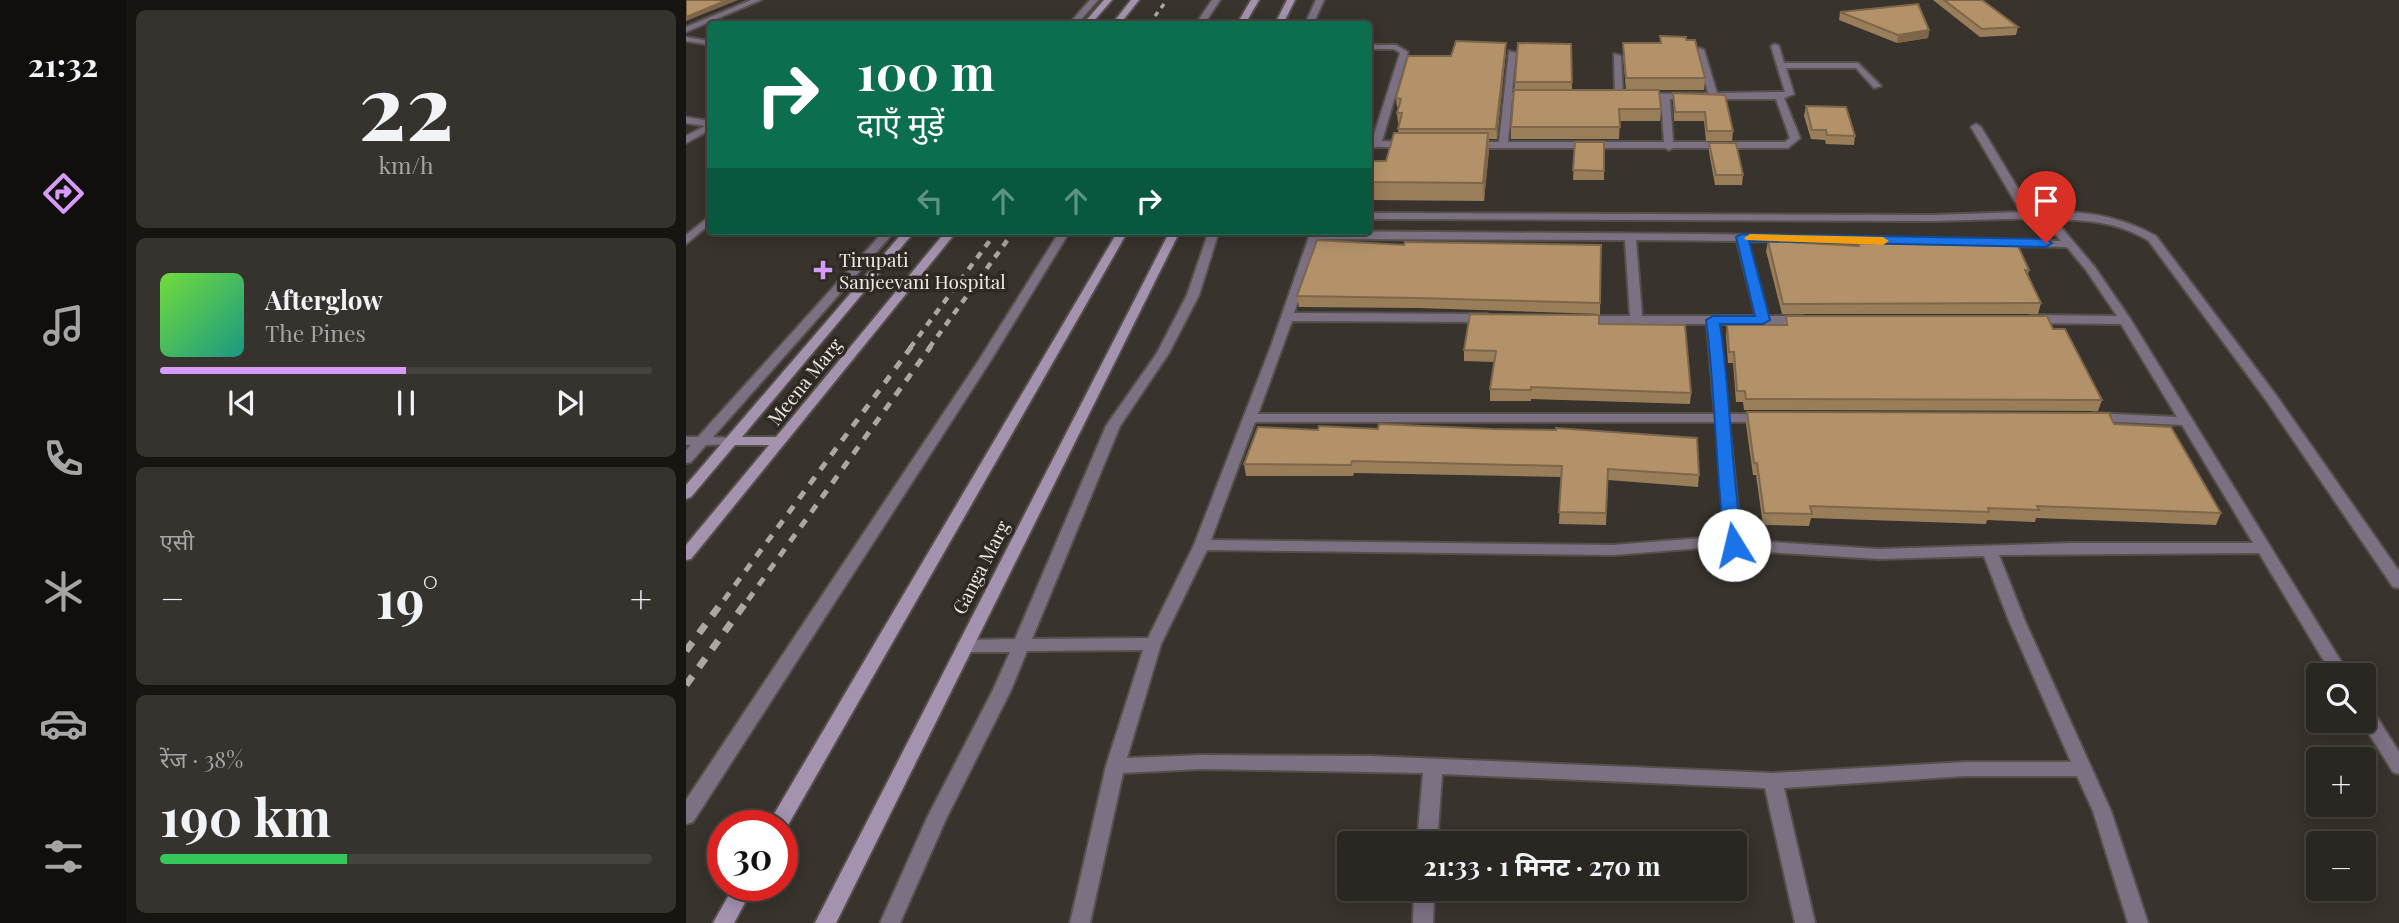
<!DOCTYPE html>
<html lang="hi">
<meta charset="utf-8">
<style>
body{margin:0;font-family:"Playfair Display","Noto Sans Devanagari",serif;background:#36322e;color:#f1f3f6;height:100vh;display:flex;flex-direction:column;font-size:26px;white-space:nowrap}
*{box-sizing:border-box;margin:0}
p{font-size:23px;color:#a5a5a5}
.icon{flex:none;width:38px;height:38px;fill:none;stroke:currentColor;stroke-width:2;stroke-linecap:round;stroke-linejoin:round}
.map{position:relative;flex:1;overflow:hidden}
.panel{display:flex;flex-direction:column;gap:10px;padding:10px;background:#171512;width:560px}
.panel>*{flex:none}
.guide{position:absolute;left:21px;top:21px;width:665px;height:214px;border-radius:7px;box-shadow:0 4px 18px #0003,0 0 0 2px #46433f;background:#0b6e4f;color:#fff;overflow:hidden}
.fabs{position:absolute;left:1620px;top:663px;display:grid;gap:14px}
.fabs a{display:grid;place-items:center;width:70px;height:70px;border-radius:7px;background:#2a2621;box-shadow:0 4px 18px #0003,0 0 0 2px #46433f;font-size:35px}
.speed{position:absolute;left:21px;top:810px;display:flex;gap:14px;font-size:35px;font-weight:700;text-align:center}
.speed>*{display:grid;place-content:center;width:91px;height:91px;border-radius:50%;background:#2a2621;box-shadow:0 4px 18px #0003,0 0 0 2px #46433f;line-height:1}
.speed .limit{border:10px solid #d22;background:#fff;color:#111}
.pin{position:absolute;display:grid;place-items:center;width:60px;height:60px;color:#fff;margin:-72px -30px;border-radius:50% 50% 50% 0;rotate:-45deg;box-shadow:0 0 7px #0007}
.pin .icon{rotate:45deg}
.me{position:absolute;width:77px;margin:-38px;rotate:351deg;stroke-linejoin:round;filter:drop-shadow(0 0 5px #0008)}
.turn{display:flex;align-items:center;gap:24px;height:147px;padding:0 35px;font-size:32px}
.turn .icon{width:91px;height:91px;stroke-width:2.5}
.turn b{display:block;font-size:49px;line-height:60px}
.lanes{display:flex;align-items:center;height:66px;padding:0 35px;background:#0003;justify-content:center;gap:35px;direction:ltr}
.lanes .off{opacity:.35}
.big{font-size:52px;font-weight:700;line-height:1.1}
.panel .card{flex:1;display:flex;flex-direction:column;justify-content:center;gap:10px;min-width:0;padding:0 24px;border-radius:10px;background:#36322e}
.panel .dial{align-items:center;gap:0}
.dial b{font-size:91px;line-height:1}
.song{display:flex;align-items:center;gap:21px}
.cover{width:84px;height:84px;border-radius:10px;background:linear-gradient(135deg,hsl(100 70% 55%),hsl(170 70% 35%))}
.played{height:7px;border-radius:4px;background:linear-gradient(90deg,#d79bf9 50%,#46433f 50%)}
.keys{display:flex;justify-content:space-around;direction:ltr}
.heat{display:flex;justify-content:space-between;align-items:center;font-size:38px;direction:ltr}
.charge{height:10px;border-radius:5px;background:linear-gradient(90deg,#34c759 38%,#46433f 0)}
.trip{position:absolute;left:651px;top:831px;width:410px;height:70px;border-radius:7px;background:#2a2621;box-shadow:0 4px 18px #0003,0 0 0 2px #46433f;font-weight:700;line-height:70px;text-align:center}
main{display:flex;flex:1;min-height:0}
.tab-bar{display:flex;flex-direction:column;width:126px;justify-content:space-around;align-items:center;background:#110f0d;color:#a5a5a5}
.tab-bar .icon{width:49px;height:49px}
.tab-bar .on{color:#d79bf9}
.tab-bar b{font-size:32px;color:#f1f3f6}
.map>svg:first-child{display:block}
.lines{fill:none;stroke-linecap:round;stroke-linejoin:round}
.street-casing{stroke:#55504a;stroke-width:4}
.secondary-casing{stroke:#55504a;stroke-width:4}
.street{fill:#7c7083;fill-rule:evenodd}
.secondary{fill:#a492af;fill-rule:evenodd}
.rail-far3{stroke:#aca7a2;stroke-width:3.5;stroke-dasharray:5 5;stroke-linecap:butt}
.rail-far2{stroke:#aca7a2;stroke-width:4.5;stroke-dasharray:7 7;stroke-linecap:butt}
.rail-far1{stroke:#aca7a2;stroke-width:5;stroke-dasharray:9 9;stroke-linecap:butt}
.rail{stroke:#aca7a2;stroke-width:7;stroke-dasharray:11 11;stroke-linecap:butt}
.wall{fill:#9a7e5a}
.shaded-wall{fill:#7d664a}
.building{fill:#b39269;stroke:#7d664a;stroke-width:2}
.route{fill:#1a73e8;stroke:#114b97;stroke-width:2}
.slow{fill:#f59e0b}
.poi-dot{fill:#d79bf9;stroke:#2e2922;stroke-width:2.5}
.labels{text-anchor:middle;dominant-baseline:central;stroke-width:7;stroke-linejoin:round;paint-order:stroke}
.poi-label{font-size:19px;fill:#ede9e5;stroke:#2e2922;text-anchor:start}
.street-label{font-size:19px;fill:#ede9e5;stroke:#2e2922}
</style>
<main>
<nav class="tab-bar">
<b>21:32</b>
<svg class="icon on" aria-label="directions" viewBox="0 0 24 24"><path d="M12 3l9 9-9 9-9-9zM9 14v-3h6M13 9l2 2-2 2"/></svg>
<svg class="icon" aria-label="music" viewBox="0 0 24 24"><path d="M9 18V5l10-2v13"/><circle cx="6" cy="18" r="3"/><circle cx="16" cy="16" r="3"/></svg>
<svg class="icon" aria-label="phone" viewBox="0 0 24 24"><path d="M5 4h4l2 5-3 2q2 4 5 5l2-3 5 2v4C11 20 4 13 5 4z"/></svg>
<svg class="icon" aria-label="climate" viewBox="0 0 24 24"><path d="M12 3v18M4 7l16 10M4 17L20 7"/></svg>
<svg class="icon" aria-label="car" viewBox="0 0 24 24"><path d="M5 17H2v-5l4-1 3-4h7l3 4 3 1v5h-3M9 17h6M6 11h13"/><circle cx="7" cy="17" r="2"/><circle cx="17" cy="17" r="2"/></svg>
<svg class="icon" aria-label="filters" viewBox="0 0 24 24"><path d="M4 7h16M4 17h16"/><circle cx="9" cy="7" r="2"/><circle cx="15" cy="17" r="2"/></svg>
</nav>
<section class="panel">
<div class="card dial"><b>22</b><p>km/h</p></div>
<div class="card">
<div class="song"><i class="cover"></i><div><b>Afterglow</b><p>The Pines</p></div></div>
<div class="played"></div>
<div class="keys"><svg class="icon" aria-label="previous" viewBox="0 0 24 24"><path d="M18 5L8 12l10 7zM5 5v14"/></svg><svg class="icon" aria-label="pause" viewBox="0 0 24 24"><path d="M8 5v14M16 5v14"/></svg><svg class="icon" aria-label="next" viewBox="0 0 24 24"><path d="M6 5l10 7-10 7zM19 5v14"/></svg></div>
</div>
<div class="card"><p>एसी</p>
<div class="heat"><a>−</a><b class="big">19°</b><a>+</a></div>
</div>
<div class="card"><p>रेंज · 38%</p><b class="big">190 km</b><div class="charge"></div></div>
</section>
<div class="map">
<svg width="1713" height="923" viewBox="0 0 1713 923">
<rect width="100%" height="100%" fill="#38332c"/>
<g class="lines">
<defs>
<g id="street">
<polygon points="65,0 75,0 0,32 0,27"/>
<polygon points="404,0 412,0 391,24 383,24"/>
<polygon points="526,0 534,0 518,24 510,24"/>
<polygon points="630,0 638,0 627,24 619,24"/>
<polygon points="0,37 24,41 24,45 0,41"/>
<path d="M1089 44 1093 46 1098 63H1172L1195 86 1188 88 1170 68H1100L1108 94 1098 98 1114 138 1102 148H987L983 150 979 148H783L778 145 783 142H813L823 51 830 53 826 93H846L850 96 846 99H826L822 142H978L975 99H957L953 96 954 94 1022 93 1010 50 1014 48 1018 50 1031 93 1099 92 1085 46ZM984 99H1090L1104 138 1099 142H987Z"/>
<polygon points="682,45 710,45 722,52 696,141 721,142 726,145 724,147 682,147 682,141 686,141 714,53 708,49 682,49"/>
<polygon points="928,54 935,56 937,96 933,99 929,96"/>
<polygon points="0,117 24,121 24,130 0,143 0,136 19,126 0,123"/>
<path d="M1290 124 1295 127 1346 212C1393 211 1428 213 1470 236L1590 395 1713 571V588L1707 587 1580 400 1462 240C1427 221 1407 221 1368 219L1408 266 1445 320 1664 676H1647L1573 553 1313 555 1339 621 1425 811 1462 923H1442L1407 811 1391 776H1280L1098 788 1129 923H1109L1079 788 756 774 751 844H731L737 773 516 769 437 773 404 923H384L420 766 457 650 341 651 325 690 260 819 214 923H194L241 818 307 690 324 652H279L273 650 271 646 273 642 279 640 329 639 420 426 471 353 501 295 523 231H533L513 295 483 353 434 426 346 639 462 638 508 545 585 346 625 231 1020 234 1375 241 1356 218 1247 221 682 219V213L1247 215 1335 212 1285 127ZM633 239 939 240 944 316H894L888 320 894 324H1021L1029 414H572L606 321 801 322 807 318 801 314 608 313ZM950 240 1051 241 1070 316H956ZM1062 241 1381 247 1400 270 1431 316 1346 315 1340 319 1346 323 1435 324 1491 417 1407 413 1400 417 1407 421 1496 425 1567 543H1385L1193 549 1055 540 1043 422H1079L1086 418 1079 414H1042L1033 324H1116L1122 320 1116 316H1082ZM569 422H1030L1040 539 1016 538 927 545 525 540ZM1016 548 1193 559 1298 556 1323 621 1385 762H1280L1087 773 684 756 516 755 441 758 475 644 521 550 927 555Z"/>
<polygon points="24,216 24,224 0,244 0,235"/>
<polygon points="198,231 209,231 27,437 51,438 53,441 51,444 20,445 5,462 0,463 0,450 5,445 0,445 0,437 12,437"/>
<polygon points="374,231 384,231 305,360 7,822 0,824 0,800 293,360"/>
<polygon points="1678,704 1684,706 1713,752 1713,774 1707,772 1675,721 1678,721"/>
<polygon points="728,889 748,889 747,923 727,923"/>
</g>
<g id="secondary">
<polygon points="418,0 426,0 405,24 397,24"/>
<polygon points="445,0 453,0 434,24 426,24"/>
<polygon points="565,0 573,0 559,24 551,24"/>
<polygon points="601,0 609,0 597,24 589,24"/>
<polygon points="218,231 229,231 56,437 90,437 260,231 271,231 5,559 0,560 0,545 83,445 49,445 5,497 0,499 0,485"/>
<polygon points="432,231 442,231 98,832 96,826 81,826"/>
<polygon points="484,231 494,231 150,923 129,923"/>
<polygon points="48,886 68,886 48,923 27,923"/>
</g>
</defs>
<use href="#street" class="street-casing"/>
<use href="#secondary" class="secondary-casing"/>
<use href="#street" class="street"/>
<use href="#secondary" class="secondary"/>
<polyline class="rail-far3" points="463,24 481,0"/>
<g class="rail-far2">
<polyline points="224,348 311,231"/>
<polyline points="243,348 328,231"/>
</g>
<g class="rail-far1">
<polyline points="38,600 226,346"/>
<polyline points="62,600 245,346"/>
</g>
<g class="rail">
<polyline points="0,651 39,598"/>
<polyline points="0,685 63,598"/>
</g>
</g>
<g class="wall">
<polygon points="1247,0 1296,0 1332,27 1330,35 1294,37"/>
<polygon points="1154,12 1243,30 1242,38 1211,43 1153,20"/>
<polygon points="974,36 1000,40 1019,78 1018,90 973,90 975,109 974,121 934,121 933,139 825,139 825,127 829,82 885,44 886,90 940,90 937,55 937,43 974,43"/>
<polygon points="820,51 811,139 803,139 803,150 798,201 682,200 682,161 700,161 712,133 713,123 712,123 711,113 713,107 711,107 710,98 765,56"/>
<polygon points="987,93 1039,95 1047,131 1046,141 1020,141 1018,121 988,121"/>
<polygon points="1120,106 1169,136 1168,145 1140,144 1139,140 1125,139 1118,116"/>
<polygon points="889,142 918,142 918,180 887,180"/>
<polygon points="1023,143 1057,175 1056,185 1029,185 1023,152"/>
<polygon points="1082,241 1171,246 1172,243 1343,270 1342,274 1355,303 1352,314 1096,314 1080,251"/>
<polygon points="718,245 915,245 914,314 732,308 613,307 611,296"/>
<polygon points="1100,316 1367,329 1416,400 1412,411 1058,410 1057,402 1050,402 1047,363 1042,363 1040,336 1041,325 1098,325"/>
<polygon points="913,324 1005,393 1004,404 845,399 845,401 804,401 804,389 808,362 778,361 778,350"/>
<polygon points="1061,412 1428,424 1535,513 1530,525 1350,518 1349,522 1301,520 1300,524 1125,518 1123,526 1077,525 1070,475 1067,475 1060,424"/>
<polygon points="572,427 1013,475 1012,487 922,480 920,525 873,524 875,477 668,473 667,476 560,476 558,464"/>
</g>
<g class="shaded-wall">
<polygon points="41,0 52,0 0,21 0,17"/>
<polygon points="1243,30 1242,38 1211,43 1212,35"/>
<polygon points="820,43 820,51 811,139 810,129"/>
<polygon points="802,133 803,150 798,201 797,183"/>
</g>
<g class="building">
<polygon points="0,0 41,0 0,17"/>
<polygon points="1258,0 1296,0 1332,27 1296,29"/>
<polygon points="1232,4 1243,30 1212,35 1154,12"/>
<polygon points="974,36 1000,37 1000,40 1009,40 1019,78 940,78 937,43 975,43"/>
<polygon points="770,41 820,43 810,129 712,129 716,113 711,113 715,99 710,98 722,56 765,56"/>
<polygon points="832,43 885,44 886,82 829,82"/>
<polygon points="828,90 973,90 975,109 933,109 934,127 825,127"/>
<polygon points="987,93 1039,95 1047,131 1021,131 1019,112 989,112"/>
<polygon points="1120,106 1160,107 1169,136 1141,135 1140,130 1126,130"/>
<polygon points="708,133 802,133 797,183 682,182 682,161 700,161"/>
<polygon points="889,142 918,142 918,171 887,170"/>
<polygon points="1023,143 1050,143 1057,175 1030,175"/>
<polygon points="631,240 718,245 719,242 915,245 914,303 731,298 611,296"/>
<polygon points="1082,241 1173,246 1172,243 1332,246 1343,270 1339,270 1355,303 1097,304"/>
<polygon points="784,314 913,315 913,324 999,325 1005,393 845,387 845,390 804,389 810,351 778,350"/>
<polygon points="1100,316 1361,316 1367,329 1379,329 1416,400 1060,399 1059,391 1051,391 1048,352 1043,352 1041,325 1101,325"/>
<polygon points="1061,412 1423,413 1428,424 1485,427 1535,513 1351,506 1353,510 1302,508 1303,512 1124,506 1126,514 1078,513 1071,463 1068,463"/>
<polygon points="693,424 806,429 870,430 870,428 1011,438 1013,475 922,469 920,513 873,512 876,466 666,461 665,465 558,464 572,427 632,430 633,426 692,429"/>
</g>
<path class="route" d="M1056 234 1360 239 1366 243 1360 247 1063 241 1084 320 1077 324H1034C1045 398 1045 472 1057 545L1048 551 1039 545C1029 470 1030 395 1020 320L1027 316H1069L1050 237Z"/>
<polygon class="slow" points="1064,234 1197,237 1203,241 1197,245 1060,240 1058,238"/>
<path class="poi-dot" d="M133.5 259.5h7v7h7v7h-7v7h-7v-7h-7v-7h7z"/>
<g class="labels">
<g class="poi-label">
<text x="153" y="259">Tirupati<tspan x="153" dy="22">Sanjeevani Hospital</tspan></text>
</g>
<g class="street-label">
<text transform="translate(118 381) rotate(-51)">Meena Marg</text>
<text transform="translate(294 567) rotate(-63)">Ganga Marg</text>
</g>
</g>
</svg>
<div class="fabs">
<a><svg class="icon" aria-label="search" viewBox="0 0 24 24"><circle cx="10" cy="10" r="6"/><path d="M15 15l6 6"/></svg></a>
<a>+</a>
<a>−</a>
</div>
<div class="speed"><div class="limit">30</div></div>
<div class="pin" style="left:1360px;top:243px;background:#d93025"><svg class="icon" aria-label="arrive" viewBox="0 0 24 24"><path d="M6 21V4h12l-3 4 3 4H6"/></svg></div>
<svg class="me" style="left:1048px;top:545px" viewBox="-20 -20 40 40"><circle r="19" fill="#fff"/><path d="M0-13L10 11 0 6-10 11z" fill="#1a73e8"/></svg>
<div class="trip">21:33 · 1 मिनट · 270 m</div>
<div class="guide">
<div class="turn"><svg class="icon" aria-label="right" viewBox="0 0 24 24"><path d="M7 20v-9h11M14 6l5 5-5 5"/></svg><div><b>100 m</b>दाएँ मुड़ें</div></div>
<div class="lanes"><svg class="icon off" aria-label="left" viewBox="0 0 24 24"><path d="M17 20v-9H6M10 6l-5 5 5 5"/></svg><svg class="icon off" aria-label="ahead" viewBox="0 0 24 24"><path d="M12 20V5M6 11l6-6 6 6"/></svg><svg class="icon off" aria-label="ahead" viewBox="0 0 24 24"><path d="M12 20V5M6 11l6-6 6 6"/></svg><svg class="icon" aria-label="right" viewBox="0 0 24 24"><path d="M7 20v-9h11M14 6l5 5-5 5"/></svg></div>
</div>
</div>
</main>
